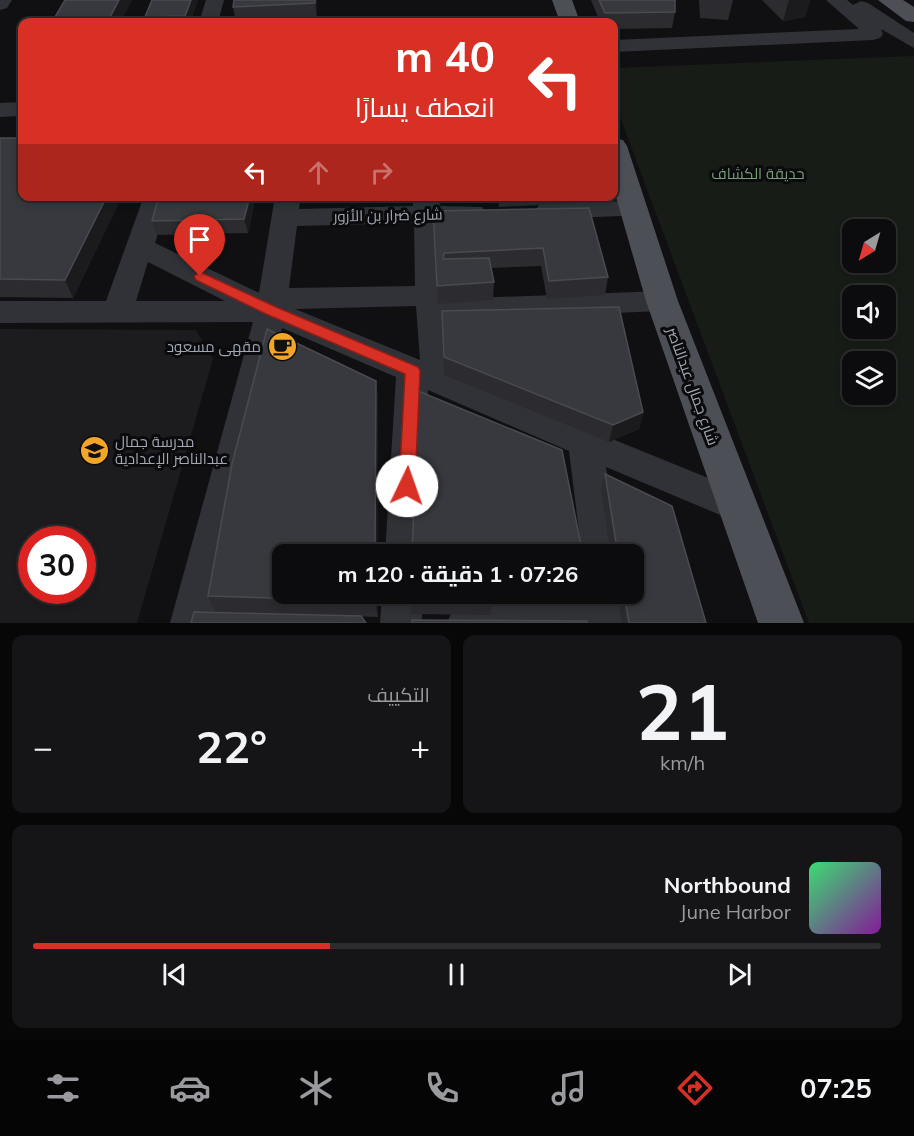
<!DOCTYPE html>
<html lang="ar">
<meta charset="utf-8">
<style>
body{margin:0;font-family:Mulish,Cairo,sans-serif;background:#151517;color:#f1f3f6;direction:rtl;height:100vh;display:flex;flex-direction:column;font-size:22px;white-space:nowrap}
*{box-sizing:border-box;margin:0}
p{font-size:20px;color:#9a9b9e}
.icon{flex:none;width:33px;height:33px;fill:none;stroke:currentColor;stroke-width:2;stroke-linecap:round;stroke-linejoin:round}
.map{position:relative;height:623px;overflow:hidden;direction:ltr}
.drawer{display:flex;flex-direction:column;gap:12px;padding:12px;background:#070708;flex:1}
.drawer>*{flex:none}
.hud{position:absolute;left:18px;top:18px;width:600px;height:183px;border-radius:12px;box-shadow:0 3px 9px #0003,0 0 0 2px #2c2c2e;direction:rtl;background:#d93025;color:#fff;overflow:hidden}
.needle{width:39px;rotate:217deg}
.buttons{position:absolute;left:842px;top:219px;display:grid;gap:12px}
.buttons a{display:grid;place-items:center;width:54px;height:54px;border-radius:12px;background:#0c0c0e;box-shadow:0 3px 9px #0003,0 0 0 2px #2c2c2e;font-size:30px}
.speed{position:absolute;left:18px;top:526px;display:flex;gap:12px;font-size:30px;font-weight:700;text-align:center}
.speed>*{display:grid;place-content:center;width:78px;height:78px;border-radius:50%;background:#0c0c0e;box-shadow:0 3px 9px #0003,0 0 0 2px #2c2c2e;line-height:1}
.speed .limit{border:9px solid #d22;background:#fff;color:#111}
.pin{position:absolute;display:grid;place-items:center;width:51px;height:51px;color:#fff;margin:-62px -26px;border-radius:50% 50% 50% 0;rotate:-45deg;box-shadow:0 0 6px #0007}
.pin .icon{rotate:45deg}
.me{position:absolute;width:66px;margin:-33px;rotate:3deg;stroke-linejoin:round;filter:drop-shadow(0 0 4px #0008)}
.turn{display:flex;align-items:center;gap:21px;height:126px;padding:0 24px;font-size:27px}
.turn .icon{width:78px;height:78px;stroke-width:2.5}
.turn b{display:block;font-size:42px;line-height:51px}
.lanes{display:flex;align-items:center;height:57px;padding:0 24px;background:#0003;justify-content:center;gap:30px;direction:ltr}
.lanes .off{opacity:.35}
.big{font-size:45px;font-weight:700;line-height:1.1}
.drawer .tile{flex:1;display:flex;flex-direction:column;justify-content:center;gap:9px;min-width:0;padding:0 21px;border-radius:12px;background:#151517}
.drawer .dial{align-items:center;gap:0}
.dial b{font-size:78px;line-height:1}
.song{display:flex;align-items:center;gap:18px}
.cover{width:72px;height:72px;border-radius:9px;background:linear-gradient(135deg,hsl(140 70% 55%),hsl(290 70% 35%))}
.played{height:6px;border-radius:3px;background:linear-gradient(90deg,#d93025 35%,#2c2c2e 35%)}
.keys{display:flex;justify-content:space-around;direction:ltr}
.heat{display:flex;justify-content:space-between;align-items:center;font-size:33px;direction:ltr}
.drawer .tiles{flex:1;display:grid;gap:12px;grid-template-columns:1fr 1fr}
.tile:last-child{grid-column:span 2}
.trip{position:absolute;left:272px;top:544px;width:372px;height:60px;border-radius:12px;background:#0c0c0e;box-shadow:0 3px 9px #0003,0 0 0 2px #2c2c2e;font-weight:700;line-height:60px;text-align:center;direction:rtl}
.dock{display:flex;height:96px;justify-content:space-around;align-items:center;background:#050506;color:#9a9b9e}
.dock .icon{width:42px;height:42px}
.dock .on{color:#d93025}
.dock b{font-size:27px;color:#f1f3f6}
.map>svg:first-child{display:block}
.built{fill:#1c1c1f;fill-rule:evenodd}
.green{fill:#171c17;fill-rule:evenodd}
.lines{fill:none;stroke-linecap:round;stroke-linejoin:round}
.minor{fill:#313237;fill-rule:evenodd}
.major{fill:#4d4f56;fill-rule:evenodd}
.wall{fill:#2c2c30}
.shaded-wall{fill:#1b1b1e}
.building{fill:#38393e;stroke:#494b50;stroke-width:1.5}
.route{fill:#d93025;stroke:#8d1f18;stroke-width:1.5}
.labels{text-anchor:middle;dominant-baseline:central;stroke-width:6;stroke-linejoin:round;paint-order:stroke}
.park-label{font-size:15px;fill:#789e78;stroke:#0b0b0d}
.street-label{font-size:15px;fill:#a1a7b3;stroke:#0b0b0d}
.poi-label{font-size:15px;fill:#a1a7b3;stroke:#0b0b0d;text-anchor:end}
</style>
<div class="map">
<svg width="914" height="623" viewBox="0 0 914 623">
<rect width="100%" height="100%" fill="#101012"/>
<path class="built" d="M0 329 196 330 213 359 137 623H0ZM32 540H82V591H32Z"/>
<path class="green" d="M914 56V623H809L614 101V68ZM852 230H885V262H852ZM852 296H885V328H852ZM852 362H885V394H852Z"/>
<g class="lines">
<g class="minor">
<polygon points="0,0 12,0 7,8 0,10"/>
<polygon points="206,0 224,0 218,22 199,22"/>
<polygon points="826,0 847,0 853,5 861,1 868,3 914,33 914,48 881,29 883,34 880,38 873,40 614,52 614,40 859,29"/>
<polygon points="22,102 22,116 0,117 0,103"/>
<path d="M144 196H170L155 243 259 293 275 196H301L299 209 413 206V196H439L440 206 482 207 486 213 482 219 441 222 445 299 662 291 672 294 677 301 672 308 662 311 447 320 453 374 750 495 755 506 750 517 737 522 606 467 620 555H582L569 451 428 390 423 555H385L396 377 282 328 212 623H170L253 322 0 323V301H106ZM414 223 415 286 289 288 297 226ZM148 262 225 301H136ZM416 306 420 360 295 309Z"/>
<polygon points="635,201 644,203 648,209 644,215 548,219 539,217 535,211 539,205 548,203"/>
<polygon points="382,594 422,594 422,623 380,623"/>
<polygon points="610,600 625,606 629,623 447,623 453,609 468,603"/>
</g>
<g class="major">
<polygon points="552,0 572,0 580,22 560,22"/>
<polygon points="878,0 903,0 914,7 914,22 906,21"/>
<polygon points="614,138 623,140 627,146 678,301 804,623 758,623 646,301 614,190"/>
</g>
</g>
<g class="wall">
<polygon points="198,0 190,22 147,22 145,17"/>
<polygon points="317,0 317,19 236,22 233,7"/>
<polygon points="591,0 675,0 675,12 672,28 614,29 614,22 600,22"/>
<polygon points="699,0 733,0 728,20 700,18"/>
<polygon points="762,0 810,0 805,17 783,21"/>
<polygon points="0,138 122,196 73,298 0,297"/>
<polygon points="159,196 256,196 248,233 156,235 152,221"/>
<polygon points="498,196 583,196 582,203 499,207"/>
<polygon points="589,208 608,277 605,295 547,299 541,266 491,268 494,282 493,300 438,304 433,211"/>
<polygon points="442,329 643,412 639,429 609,442 444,375"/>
<polygon points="376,381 378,399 282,594 378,594 378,617 215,612 208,596"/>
<polygon points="605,474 706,623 622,623 617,594 633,594 633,555 611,555 601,491"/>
<polygon points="410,598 492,599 491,615 411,614"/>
</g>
<g class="shaded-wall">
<polygon points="119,0 132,0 121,22 104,22"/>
<polygon points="191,0 198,0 190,22 186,22 185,16"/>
<polygon points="315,0 317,0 317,19 315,3"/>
<polygon points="789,0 810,0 805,17 783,21"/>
<polygon points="107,196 122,196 73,298 65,280"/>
<polygon points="250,196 256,196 248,233 244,219"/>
<polygon points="376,381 378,399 378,555 375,555"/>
<polygon points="643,412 639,429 609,442 613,425"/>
<polygon points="375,594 378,594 378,617 375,601"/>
</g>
<g class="building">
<polygon points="65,0 119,0 110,17 104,22 52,22"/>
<polygon points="152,0 191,0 185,16 145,17"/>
<polygon points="234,0 315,0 315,3 233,7"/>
<polygon points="599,0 675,0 675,12 605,13"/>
<polygon points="0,138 22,138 22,196 107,196 65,280 0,279"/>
<polygon points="159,196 250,196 244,219 152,221"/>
<polygon points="589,208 608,277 549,281 543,248 444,253 443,259 489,258 494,282 437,286 433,211"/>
<polygon points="619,307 643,412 613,425 444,357 442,311"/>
<polygon points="267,329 376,381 375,555 282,555 282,594 375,594 375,601 208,596 232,464"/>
<polygon points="418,391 562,450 583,555 412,555"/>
<polygon points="605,474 672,506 706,623 629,623 624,594 633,594 633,555 618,555"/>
<polygon points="410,594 491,594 492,599 410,598"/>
<polygon points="194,612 361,616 366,623 191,623"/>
<polygon points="412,620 587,621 587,623 412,623"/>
</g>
<polygon class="route" points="200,272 276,307 418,367 420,371 415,486 413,491 401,491 399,486 405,374 266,314 196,280 194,276"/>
<defs>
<symbol id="cafe-disc" viewBox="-11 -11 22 22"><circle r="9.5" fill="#f3a527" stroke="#0b0b0d"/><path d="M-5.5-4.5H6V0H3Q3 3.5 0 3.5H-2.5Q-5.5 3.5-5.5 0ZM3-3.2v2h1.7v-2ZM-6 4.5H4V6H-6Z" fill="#111"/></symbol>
<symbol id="school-disc" viewBox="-11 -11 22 22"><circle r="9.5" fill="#f3a527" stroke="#0b0b0d"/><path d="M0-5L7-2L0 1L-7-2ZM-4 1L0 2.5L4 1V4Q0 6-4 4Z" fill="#111"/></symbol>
</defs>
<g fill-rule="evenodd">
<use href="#cafe-disc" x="266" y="330" width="33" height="33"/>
<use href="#school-disc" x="78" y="434" width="33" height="33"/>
</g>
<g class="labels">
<g class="park-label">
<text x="758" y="173">حديقة الكشاف</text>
</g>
<g class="street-label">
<text transform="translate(388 215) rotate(-1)">شارع ضرار بن الأزور</text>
<text transform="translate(693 386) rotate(70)">شارع جمال عبدالناصر</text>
</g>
<g class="poi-label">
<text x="261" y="346">مقهى مسعود</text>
<text x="115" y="441" text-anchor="start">مدرسة جمال<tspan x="115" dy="17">عبدالناصر الإعدادية</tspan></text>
</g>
</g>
</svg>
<div class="buttons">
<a><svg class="needle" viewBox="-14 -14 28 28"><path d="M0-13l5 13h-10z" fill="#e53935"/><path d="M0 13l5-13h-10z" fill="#9a9b9e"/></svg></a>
<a><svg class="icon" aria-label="sound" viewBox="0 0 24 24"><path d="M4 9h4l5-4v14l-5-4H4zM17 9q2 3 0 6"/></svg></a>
<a><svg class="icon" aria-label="layers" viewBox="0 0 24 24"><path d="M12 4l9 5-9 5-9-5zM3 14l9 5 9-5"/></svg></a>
</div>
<div class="speed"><div class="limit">30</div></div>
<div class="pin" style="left:200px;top:276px;background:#d93025"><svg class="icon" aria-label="arrive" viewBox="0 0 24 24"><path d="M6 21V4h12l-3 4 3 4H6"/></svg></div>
<svg class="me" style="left:407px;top:486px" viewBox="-20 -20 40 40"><circle r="19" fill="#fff"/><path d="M0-13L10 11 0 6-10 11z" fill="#d93025"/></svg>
<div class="trip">07:26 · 1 دقيقة · 120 m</div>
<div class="hud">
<div class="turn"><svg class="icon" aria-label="left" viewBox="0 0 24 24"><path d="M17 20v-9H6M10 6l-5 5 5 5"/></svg><div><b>40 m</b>انعطف يسارًا</div></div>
<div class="lanes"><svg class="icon" aria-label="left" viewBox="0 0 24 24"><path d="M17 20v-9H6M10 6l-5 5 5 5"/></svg><svg class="icon off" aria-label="ahead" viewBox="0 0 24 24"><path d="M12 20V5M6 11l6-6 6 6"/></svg><svg class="icon off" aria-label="right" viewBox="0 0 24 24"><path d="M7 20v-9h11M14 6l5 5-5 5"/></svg></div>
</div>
</div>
<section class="drawer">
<div class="tiles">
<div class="tile dial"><b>21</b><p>km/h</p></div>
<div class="tile"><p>التكييف</p>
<div class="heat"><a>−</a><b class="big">22°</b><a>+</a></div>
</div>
<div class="tile">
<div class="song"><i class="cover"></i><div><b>Northbound</b><p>June Harbor</p></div></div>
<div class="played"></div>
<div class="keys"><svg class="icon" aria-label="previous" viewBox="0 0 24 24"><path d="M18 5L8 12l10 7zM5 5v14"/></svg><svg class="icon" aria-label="pause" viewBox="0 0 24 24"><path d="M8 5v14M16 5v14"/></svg><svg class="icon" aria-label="next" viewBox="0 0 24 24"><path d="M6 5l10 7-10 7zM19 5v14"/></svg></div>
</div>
</div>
</section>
<nav class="dock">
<b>07:25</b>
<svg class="icon on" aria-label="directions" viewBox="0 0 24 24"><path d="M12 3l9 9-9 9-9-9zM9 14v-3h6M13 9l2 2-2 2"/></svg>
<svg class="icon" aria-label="music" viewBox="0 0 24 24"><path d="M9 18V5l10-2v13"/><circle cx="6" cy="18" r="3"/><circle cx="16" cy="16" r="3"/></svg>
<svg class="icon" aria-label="phone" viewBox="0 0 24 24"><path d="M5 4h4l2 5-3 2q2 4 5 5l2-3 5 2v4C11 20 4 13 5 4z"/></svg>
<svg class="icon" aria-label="climate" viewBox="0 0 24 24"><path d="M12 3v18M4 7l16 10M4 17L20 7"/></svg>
<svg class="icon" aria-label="car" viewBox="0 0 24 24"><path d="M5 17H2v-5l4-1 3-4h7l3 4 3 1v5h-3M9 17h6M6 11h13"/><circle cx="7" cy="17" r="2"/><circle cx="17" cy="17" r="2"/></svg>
<svg class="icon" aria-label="filters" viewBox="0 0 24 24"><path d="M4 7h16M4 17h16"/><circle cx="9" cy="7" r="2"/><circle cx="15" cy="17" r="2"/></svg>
</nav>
